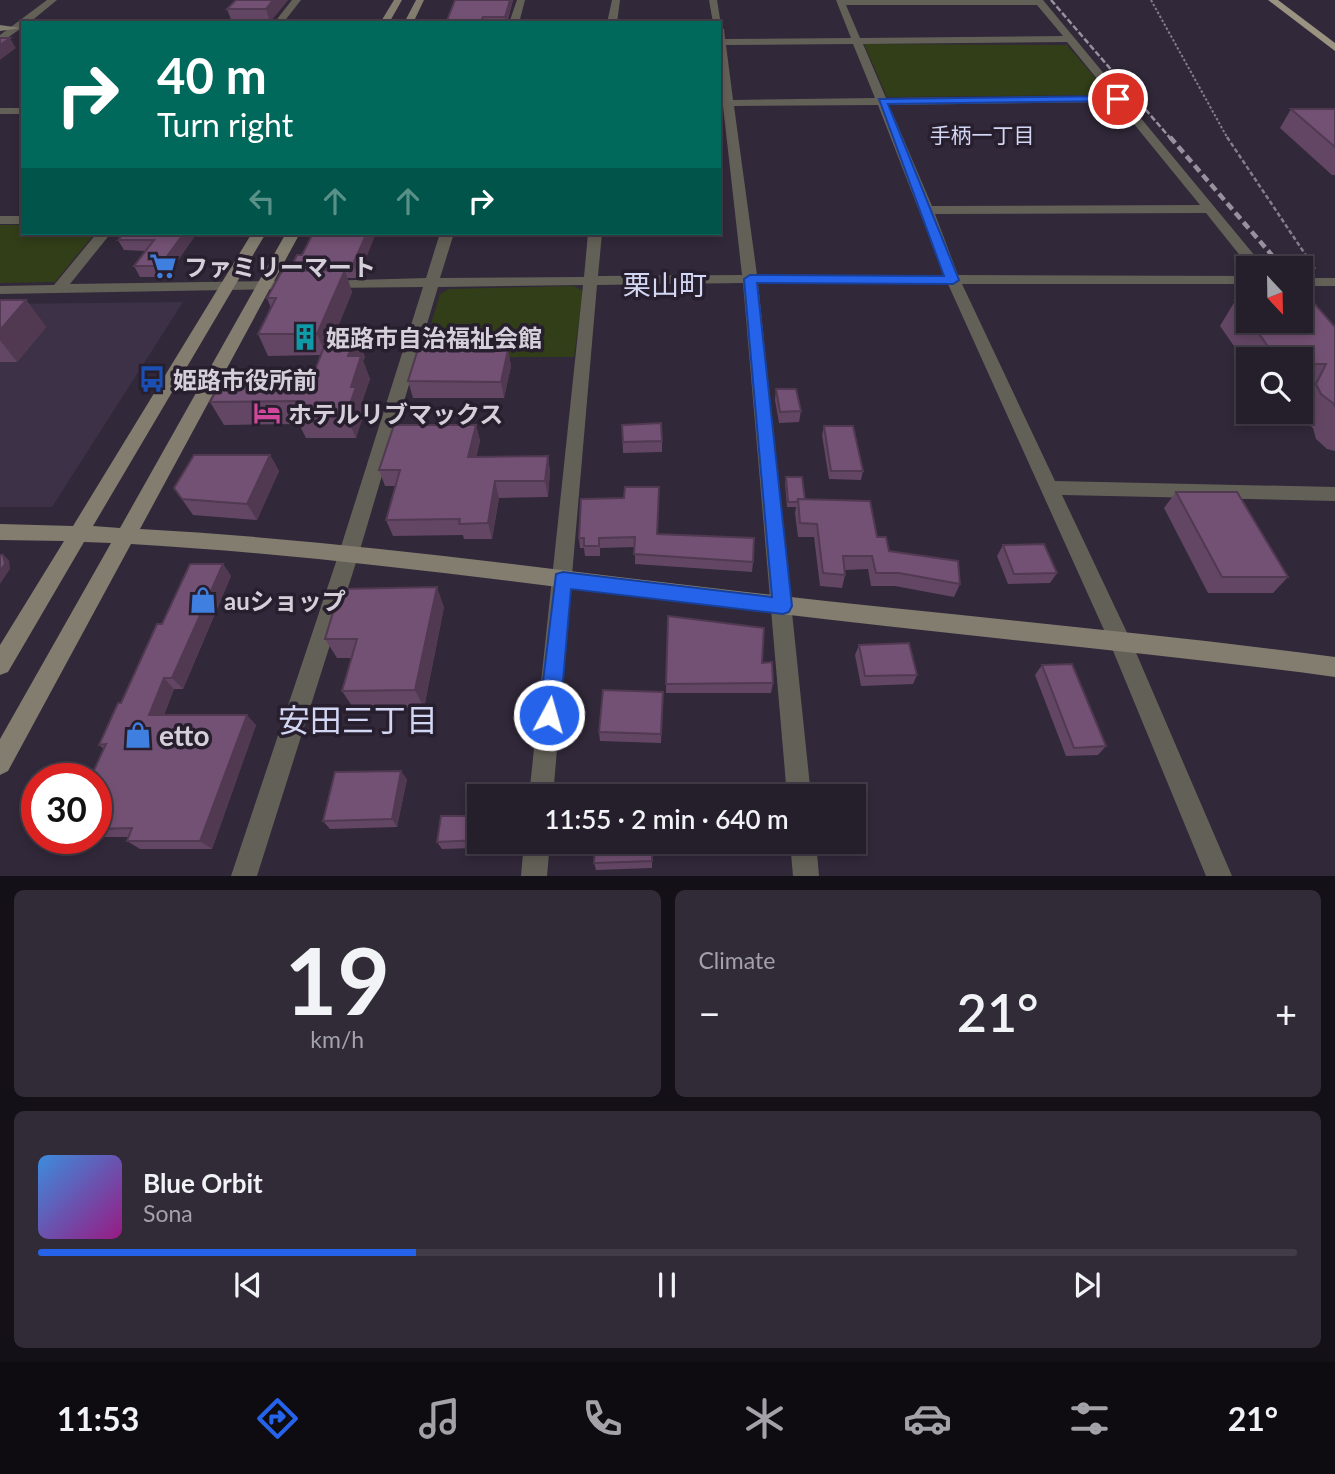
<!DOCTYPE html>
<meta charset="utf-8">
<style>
body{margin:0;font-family:Lato,"Noto Sans JP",sans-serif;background:#312b37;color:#f1f3f6;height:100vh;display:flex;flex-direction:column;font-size:26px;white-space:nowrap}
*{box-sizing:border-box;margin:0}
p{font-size:23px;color:#a3a2a9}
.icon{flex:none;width:38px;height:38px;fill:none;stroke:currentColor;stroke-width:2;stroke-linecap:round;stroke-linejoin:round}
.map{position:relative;height:876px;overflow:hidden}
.panel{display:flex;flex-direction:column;gap:14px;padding:14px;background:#141018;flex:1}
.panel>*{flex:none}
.hud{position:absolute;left:21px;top:21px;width:700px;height:214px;border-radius:0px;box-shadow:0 4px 10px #0003,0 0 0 2px #423c47;background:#00695c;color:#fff;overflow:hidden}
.needle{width:46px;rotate:158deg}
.controls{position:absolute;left:1236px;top:256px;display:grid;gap:14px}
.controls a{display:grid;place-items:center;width:77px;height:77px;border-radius:0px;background:#251e2b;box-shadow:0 4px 10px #0003,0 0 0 2px #423c47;font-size:35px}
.speed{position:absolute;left:21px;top:763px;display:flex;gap:14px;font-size:35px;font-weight:700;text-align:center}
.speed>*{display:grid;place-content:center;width:91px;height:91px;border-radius:50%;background:#251e2b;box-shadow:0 4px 10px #0003,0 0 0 2px #423c47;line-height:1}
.speed .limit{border:10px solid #d22;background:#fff;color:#111}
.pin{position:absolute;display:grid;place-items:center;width:60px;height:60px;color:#fff;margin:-30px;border:4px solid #fff;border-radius:50%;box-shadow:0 2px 7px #0007}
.me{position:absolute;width:77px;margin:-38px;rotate:6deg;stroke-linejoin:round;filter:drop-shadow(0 0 5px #0008)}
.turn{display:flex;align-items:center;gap:24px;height:147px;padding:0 21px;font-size:32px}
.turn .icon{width:91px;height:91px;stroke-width:2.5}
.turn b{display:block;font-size:49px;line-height:60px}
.lanes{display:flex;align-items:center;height:66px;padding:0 21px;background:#0003;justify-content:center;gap:35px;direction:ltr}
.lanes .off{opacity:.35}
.big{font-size:52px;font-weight:600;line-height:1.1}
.panel .tile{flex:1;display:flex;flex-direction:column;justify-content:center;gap:10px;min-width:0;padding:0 24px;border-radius:10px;background:#312b37}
.panel .dial{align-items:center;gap:0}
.dial b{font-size:91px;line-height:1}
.song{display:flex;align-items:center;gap:21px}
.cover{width:84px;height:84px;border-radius:10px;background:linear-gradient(135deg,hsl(210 70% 55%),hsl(310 70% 35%))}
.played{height:7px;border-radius:4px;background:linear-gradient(90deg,#2563eb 30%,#423c47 30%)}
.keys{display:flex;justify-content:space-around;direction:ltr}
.heat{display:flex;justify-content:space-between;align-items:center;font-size:38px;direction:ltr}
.panel .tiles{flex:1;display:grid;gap:14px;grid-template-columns:1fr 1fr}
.tile:last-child{grid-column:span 2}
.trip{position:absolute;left:467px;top:784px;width:399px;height:70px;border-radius:0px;background:#251e2b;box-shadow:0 4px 10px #0003,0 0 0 2px #423c47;font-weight:600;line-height:70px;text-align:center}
.tabs{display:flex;height:112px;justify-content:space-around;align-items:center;background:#0f0c11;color:#a3a2a9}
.tabs .icon{width:49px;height:49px}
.tabs .selected{color:#2563eb}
.tabs b{font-size:32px;color:#f1f3f6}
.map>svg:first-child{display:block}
.built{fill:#3d3147}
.green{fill:#313e18}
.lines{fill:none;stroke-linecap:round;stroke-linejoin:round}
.path-far1{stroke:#857d8b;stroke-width:2;stroke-dasharray:2.5 2;stroke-linecap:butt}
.path{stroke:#857d8b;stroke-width:2.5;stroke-dasharray:4.5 2.5;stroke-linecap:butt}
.street{fill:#636057;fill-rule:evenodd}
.secondary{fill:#827d6f;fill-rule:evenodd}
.primary{fill:#9a9381;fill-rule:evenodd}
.rail-far2{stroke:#98919e;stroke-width:2.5;stroke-dasharray:6 2.5;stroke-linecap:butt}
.rail-far1{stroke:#98919e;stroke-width:4.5;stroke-dasharray:8 4.5;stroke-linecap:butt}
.rail{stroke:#98919e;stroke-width:5;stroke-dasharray:10 5;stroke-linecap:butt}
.wall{fill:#634664}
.shaded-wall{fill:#503951}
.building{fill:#735174;stroke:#503951;stroke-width:2}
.route{fill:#2563eb;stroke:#184099;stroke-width:2}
.labels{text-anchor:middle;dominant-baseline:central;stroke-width:7;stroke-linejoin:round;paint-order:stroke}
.far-neighbourhood-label{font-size:21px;fill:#d3d7f4;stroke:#271e2e}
.poi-label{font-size:24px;font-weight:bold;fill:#d5cfda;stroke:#271e2e;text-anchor:start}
.quarter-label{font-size:28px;fill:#d3d7f4;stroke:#271e2e}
.near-poi-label{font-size:28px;font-weight:bold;fill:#d5cfda;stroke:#271e2e;text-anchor:start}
.near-neighbourhood-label{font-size:32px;fill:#d3d7f4;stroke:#271e2e}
</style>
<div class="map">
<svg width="1335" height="876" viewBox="0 0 1335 876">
<rect width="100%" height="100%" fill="#312839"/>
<polygon class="built" points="183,302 52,507 0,507 0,304"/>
<g class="green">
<polygon points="864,44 1067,45 1110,95 887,97"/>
<polygon points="0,225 23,225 23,233 95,233 55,282 0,283"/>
<polygon points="574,286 583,291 574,357 421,357 440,294 449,289"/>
</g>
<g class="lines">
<polyline class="path-far1" points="1151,0 1228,139"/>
<polyline class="path" points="1227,137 1315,269"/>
<g class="street">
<polygon points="47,0 57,0 29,23 23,23 23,27 0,43 0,35"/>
<polygon points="292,0 301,0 283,23 274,23"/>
<polygon points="517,0 525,0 519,23 509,23"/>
<polygon points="612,0 620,0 617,23 607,23"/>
<polygon points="709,0 717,0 721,25 713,23"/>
<path d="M836 0H1043L1265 268H1250L1206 213 935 214 958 275 1248 276V284H962L1055 481 1335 487V501L1062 495 1131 641 1232 876H1206L1109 641 948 284 758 283 811 796H787L743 283 597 285 553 796H529L583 285 438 287 359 553 257 876H231L339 553 423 287 327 288 322 287V281L426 278 440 233H454L440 278 584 277 588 233H602L598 276 742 275 723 106H719V100H722L719 26 724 29 725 39 851 38ZM846 5H1037L1063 36 860 38ZM1067 42 1111 96 886 98 863 44ZM853 44 875 98 733 100 726 45ZM1116 102 1200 205 932 206 889 105ZM878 105 944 275H757L734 106Z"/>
<rect x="0" y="108" width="23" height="6"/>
<rect x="0" y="216" width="23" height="8"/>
<polygon points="97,233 111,233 70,284 278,281 285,285 278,289 0,294 0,286 54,285"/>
<rect x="1300" y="278" width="35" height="8"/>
<polygon points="524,842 550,842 547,876 521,876"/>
<polygon points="790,842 816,842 819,876 793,876"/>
</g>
<g class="secondary">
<polygon points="394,0 402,0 389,23 380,23"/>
<polygon points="416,0 424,0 413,23 404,23"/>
<polygon points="0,25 21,28 0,31"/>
<path d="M252 233H266L93 526 120 528 286 233H300L140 529C343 540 545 569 746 592 943 615 1139 631 1335 657V677C1142 651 948 635 755 611 547 587 340 556 131 544L8 771 0 775V739L111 543 84 542 8 672 0 675V645L64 541 0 540V524L73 526Z"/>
</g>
<polygon class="primary" points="1268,0 1278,0 1335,43 1335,51"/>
<polyline class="rail-far2" points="1051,0 1171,139"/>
<g class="rail-far1">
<polyline points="1170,137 1283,268"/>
<polyline points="1300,298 1320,321"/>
</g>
<polyline class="rail" points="1318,319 1335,339"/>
</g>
<g class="wall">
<polygon points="288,0 270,22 232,22 227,9"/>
<polygon points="513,0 507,23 446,23"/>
<polygon points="1291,109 1335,109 1335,175 1332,175 1280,128"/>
<polygon points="124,233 197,233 166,277 140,277 134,266 146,251 124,250 118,240"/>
<polygon points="313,233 429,233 428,235 375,235 358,278 347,278 352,292 335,334 365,357 363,361 370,379 362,402 365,410 356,438 306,438 299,424 224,425 210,402 312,378 321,355 268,356 258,334 271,308 267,298 295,271 292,265 302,255"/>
<polygon points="0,300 26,300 46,327 17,362 0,362"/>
<polygon points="1235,301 1248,302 1248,320 1300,320 1335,327 1335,451 1327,449 1316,439 1313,428 1301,418 1298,411 1300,411 1300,401 1307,389 1300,389 1300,359 1248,359 1248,366 1220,326"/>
<polygon points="508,350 511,366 504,398 413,398 408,381"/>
<polygon points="776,389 801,411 799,422 779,423 775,400"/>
<polygon points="476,425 480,441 476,457 548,456 550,472 548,497 499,498 492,539 464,539 463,535 393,536 386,520 396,486 385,486 379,470"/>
<polygon points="622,425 662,441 662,452 623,453"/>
<polygon points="824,426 863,471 861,480 829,479 822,435"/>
<polygon points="270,455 279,471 257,520 193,515 174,488"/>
<polygon points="786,477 805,500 877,537 889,551 960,584 954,597 895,586 871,586 868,569 845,570 845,575 842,588 820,586 814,537 798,537 795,513 796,507 787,507 785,483"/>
<polygon points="659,487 657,534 753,562 752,572 635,564 635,547 600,548 600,556 585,556 584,548 580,548 579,538 624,498"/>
<polygon points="1176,492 1288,577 1273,593 1208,593 1164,508"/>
<polygon points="1003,545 1057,573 1050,583 1008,584 997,556"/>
<polygon points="223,564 231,576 183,689 174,689 164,715 256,725 212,849 140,849 127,841 128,837 96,837 96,779 104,749 99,745 162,624"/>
<polygon points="444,607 424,708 354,709 342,691 351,658 337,658 325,639"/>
<polygon points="668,616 762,663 773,683 771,693 666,693"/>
<polygon points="859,645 917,675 913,684 861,686 855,655"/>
<polygon points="1042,665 1106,746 1098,755 1066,756 1035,675"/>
<polygon points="663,692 661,743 600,741 599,732"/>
<polygon points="407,779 397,827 330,829 323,821"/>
<polygon points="480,816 480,842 512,842 511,847 442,849 437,842"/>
<polygon points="652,842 652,868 596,870 594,863"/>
</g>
<g class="shaded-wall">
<polygon points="273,0 288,0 270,22 266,9"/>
<polygon points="510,0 513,0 506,23 505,17"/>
<polygon points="10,38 16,48 0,60 0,45"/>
<polygon points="184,233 197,233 166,277 160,266"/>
<polygon points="367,233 375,233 375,235 358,278 353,264"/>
<polygon points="345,270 352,292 326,355 317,334"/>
<polygon points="26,300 46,327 17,362 0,340 0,330"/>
<polygon points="357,334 365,357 363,361 370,379 362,402 365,410 356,438 346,415 351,387 348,356"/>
<polygon points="508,350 511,366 504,398 501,382"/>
<polygon points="476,425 480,441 473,474 468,457"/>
<polygon points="270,455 279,471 257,520 247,504"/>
<polygon points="548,456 550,472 548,497 545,481"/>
<polygon points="495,481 499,498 492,539 488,523"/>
<polygon points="3,555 9,560 10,569 0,584 0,571"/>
<polygon points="223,564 231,576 183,689 172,678"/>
<polygon points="437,587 444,607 424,708 415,690"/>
<polygon points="164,678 174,689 160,725 149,715"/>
<polygon points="247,715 256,725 212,849 200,841"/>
<polygon points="401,771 407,779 397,827 392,819"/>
</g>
<g class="building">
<polygon points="236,0 273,0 266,9 227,9"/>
<polygon points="455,0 510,0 505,17 483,17 480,23 446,23"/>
<polygon points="0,38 10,38 0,45"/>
<polygon points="1291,109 1335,109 1335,147"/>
<polygon points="124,233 184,233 160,266 134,266 154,240 118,240"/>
<polygon points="313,233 367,233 353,264 292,265 297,255 302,255"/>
<polygon points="345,270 317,334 258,334 276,298 267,298 282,271"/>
<polygon points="0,300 26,300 0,330"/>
<polygon points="1235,301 1248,302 1248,319"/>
<polygon points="1300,302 1313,302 1335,327 1335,407 1334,404 1321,394 1316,384 1326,364 1300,364 1300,359 1277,359 1249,320 1300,320"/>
<polygon points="329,334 357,334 348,356 361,356 351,387 356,387 346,415 295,415 301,401 210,402 223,378 312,378"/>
<polygon points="418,349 508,350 501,382 408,381"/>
<polygon points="776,389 796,389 801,411 780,412"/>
<polygon points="661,423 662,441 623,442 622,425"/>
<polygon points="394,425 476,425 468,457 548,456 545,481 495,481 488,523 459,524 460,519 386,520 400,470 379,470"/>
<polygon points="824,426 853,426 863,471 831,471"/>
<polygon points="194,455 270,455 247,504 182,499 174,488"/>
<polygon points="786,477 802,477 805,500 798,499 797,502 788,502"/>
<polygon points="625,487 659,487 657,534 754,538 753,562 634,554 635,537 599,538 599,546 584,546 584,538 579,538 581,499 624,498"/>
<polygon points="1176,492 1237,492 1288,577 1222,577"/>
<polygon points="798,499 870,501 877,537 886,537 889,551 958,561 960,584 899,573 876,573 872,556 843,556 845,575 823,573 817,524 800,523"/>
<polygon points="1044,544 1057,573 1014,574 1003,545"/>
<polygon points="0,555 3,555 5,564 0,571"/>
<polygon points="190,564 223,564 172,678 164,678 149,715 247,715 200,841 127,841 132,828 96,829 96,779 90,779 106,744 99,745 118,703 121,703 157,624 162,624"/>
<polygon points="437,587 415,690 342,691 357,639 325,639 340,589"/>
<polygon points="668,616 764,628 762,663 772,662 773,683 666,684"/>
<polygon points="909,643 917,675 865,676 859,645"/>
<polygon points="1072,664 1106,746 1074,748 1042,665"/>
<polygon points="603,690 663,692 661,734 599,732"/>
<polygon points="401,771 392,819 323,821 335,772"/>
<polygon points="441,816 480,816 480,840 437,842"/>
<polygon points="595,842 652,842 652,861 594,863"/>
</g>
<polygon class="route" points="1118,96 1122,101 888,104 959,280 953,284 757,283 792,606 789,612 783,614 571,589 560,715 557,722 549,725 542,722 539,715 556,574 563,572 772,597 744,279 750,275 944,276 879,99"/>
<defs>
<symbol id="supermarket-bare" viewBox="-9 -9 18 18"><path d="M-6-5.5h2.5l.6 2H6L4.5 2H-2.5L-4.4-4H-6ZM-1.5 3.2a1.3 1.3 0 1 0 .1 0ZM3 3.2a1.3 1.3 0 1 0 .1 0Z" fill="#3f7fe0" stroke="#271e2e" stroke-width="2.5" paint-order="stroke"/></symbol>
<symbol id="building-bare" viewBox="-9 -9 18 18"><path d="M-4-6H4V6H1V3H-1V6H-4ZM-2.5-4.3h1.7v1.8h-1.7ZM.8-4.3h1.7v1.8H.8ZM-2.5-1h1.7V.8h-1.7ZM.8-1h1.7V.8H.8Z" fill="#0f9aa8" stroke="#271e2e" stroke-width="2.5" paint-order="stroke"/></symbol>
<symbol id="bus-bare" viewBox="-9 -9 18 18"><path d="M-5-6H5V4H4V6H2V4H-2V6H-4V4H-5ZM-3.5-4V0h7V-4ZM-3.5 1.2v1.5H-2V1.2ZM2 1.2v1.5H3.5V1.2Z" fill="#1a4fb4" stroke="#271e2e" stroke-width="2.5" paint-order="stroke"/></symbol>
<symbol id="hotel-bare" viewBox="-9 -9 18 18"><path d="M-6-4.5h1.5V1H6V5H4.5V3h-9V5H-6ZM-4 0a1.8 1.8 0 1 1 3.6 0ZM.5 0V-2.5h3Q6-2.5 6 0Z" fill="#d1479c" stroke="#271e2e" stroke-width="2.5" paint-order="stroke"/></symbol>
<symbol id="shop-bare" viewBox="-9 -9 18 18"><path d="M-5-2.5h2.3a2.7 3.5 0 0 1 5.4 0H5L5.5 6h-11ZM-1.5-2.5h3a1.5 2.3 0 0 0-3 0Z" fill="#3f7fe0" stroke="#271e2e" stroke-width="2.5" paint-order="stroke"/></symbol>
</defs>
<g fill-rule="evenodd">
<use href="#supermarket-bare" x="144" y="247" width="38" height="38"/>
<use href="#building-bare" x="286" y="318" width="38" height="38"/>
<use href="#bus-bare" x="133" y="360" width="38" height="38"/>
<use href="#hotel-bare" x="248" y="394" width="38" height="38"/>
<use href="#shop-bare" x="184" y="581" width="38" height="38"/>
<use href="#shop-bare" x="119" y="716" width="38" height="38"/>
</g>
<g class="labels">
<g class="far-neighbourhood-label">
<text x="982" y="134">手柄一丁目</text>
</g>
<g class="poi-label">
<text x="184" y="266">ファミリーマート</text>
<text x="326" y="337">姫路市自治福祉会館</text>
<text x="173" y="379">姫路市役所前</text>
<text x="288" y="413">ホテルリブマックス</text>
<text x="224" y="600">auショップ</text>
</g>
<g class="quarter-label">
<text x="665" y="284">栗山町</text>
</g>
<g class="near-poi-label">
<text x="159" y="735">etto</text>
</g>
<g class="near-neighbourhood-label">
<text x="358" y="719">安田三丁目</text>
</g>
</g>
</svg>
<div class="controls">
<a><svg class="needle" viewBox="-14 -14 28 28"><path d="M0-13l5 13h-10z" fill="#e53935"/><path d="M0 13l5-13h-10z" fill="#a3a2a9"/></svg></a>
<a><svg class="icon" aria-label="search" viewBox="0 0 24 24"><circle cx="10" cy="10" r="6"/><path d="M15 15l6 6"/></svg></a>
</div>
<div class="speed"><div class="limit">30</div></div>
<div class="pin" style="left:1118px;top:99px;background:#d93025"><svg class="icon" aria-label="arrive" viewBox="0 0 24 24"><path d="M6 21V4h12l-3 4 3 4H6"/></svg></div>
<svg class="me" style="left:549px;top:715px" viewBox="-20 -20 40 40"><circle r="17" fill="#2563eb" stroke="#fff" stroke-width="3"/><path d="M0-11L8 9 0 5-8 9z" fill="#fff"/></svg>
<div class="trip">11:55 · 2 min · 640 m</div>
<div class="hud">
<div class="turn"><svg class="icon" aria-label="right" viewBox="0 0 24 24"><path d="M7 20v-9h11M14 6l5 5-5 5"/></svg><div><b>40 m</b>Turn right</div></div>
<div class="lanes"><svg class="icon off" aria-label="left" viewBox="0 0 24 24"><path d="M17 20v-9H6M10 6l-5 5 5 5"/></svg><svg class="icon off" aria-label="ahead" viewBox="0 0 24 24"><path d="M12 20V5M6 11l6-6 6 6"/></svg><svg class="icon off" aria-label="ahead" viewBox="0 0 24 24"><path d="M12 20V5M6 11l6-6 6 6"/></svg><svg class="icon" aria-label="right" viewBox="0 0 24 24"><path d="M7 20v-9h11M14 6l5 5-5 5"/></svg></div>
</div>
</div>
<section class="panel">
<div class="tiles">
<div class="tile dial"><b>19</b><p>km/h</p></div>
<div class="tile"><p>Climate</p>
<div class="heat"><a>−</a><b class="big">21°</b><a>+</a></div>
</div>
<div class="tile">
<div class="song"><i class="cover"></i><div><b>Blue Orbit</b><p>Sona</p></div></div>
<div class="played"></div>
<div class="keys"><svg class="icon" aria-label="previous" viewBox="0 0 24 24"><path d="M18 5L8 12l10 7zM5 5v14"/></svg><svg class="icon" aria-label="pause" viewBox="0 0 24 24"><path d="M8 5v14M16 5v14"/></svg><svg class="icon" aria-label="next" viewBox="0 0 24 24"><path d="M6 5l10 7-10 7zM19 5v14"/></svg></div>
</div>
</div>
</section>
<nav class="tabs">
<b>11:53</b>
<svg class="icon selected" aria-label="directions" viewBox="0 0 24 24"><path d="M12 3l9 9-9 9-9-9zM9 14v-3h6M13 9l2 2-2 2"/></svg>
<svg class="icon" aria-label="music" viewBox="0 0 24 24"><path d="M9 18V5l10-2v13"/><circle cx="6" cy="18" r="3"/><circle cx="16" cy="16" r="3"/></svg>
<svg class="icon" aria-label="phone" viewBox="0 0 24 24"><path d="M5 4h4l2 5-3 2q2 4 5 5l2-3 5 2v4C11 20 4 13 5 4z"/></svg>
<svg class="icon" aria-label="climate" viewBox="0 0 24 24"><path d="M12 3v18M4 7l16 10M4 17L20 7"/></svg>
<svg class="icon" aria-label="car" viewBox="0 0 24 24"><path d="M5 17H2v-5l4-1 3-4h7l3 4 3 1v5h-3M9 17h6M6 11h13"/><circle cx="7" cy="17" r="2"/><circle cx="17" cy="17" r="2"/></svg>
<svg class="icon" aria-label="filters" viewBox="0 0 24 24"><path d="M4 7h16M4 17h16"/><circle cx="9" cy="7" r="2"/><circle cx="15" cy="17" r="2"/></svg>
<b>21°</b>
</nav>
